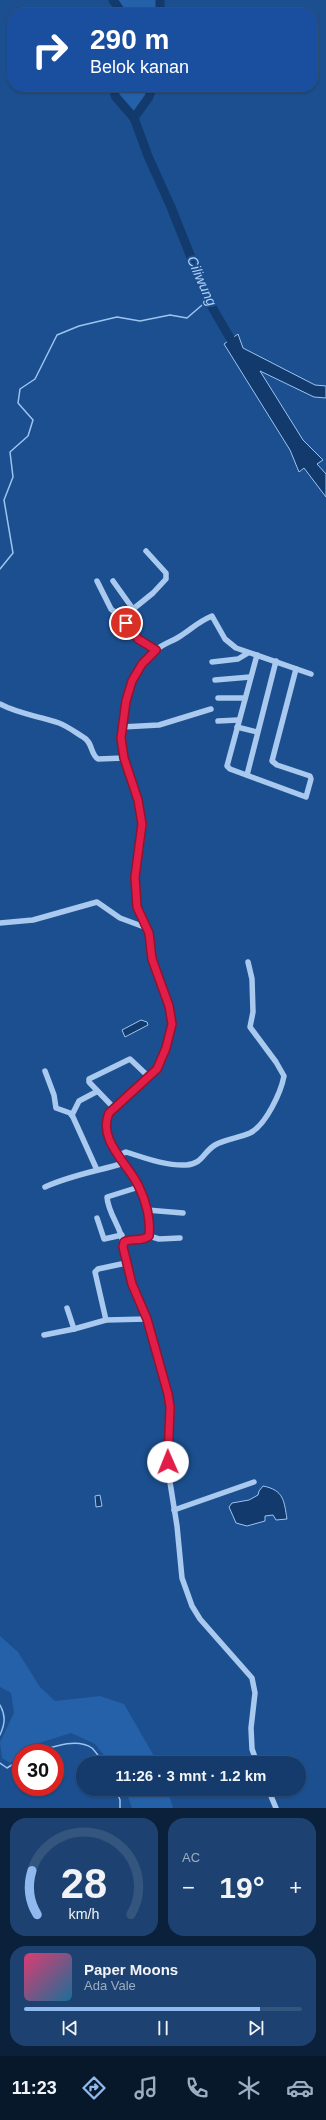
<!DOCTYPE html>
<html lang="id">
<meta charset="utf-8">
<style>
body{margin:0;font-family:Arial,sans-serif;background:#1d4271;color:#f1f3f6;height:100vh;display:flex;flex-direction:column;font-size:15px;white-space:nowrap}
*{box-sizing:border-box;margin:0}
p{font-size:13px;color:#9dadc1}
.icon{flex:none;width:22px;height:22px;fill:none;stroke:currentColor;stroke-width:2;stroke-linecap:round;stroke-linejoin:round}
.map{position:relative;height:1808px;overflow:hidden}
.panel{display:flex;flex-direction:column;gap:10px;padding:10px;background:#0b203b;flex:1}
.panel>*{flex:none}
.hud{position:absolute;left:8px;top:8px;width:310px;height:84px;border-radius:16px;box-shadow:0 1px 3px #0004,0 0 0 1px #33557e;background:#1a4fa0;color:#fff;overflow:hidden}
.speed{position:absolute;left:12px;top:1744px;display:flex;gap:8px;font-size:20px;font-weight:700;text-align:center}
.speed>*{display:grid;place-content:center;width:52px;height:52px;border-radius:50%;background:#143b6b;box-shadow:0 1px 3px #0004,0 0 0 1px #33557e;line-height:1}
.speed .limit{border:6px solid #d22;background:#fff;color:#111}
.pin{position:absolute;display:grid;place-items:center;width:34px;height:34px;color:#fff;margin:-17px;border:2px solid #fff;border-radius:50%;box-shadow:0 1px 4px #0007}
.me{position:absolute;width:44px;margin:-22px;rotate:359deg;stroke-linejoin:round;filter:drop-shadow(0 0 3px #0008)}
.turn{display:flex;align-items:center;gap:14px;height:84px;padding:0 16px;font-size:18px}
.turn .icon{width:52px;height:52px;stroke-width:2.5}
.turn b{display:block;font-size:28px;line-height:34px}
.big{font-size:30px;font-weight:700;line-height:1.1}
.panel .card{flex:1;display:flex;flex-direction:column;justify-content:center;gap:6px;min-width:0;padding:0 14px;border-radius:16px;background:#1d4271}
.panel .dial{align-items:center;gap:0}
.dial svg{height:104px;overflow:visible;fill:none;stroke:#33557e;stroke-width:7;stroke-linecap:round;text-anchor:middle}
.dial text{fill:#f1f3f6;stroke:none}
.song{display:flex;align-items:center;gap:12px}
.cover{width:48px;height:48px;border-radius:6px;background:linear-gradient(135deg,hsl(340 70% 55%),hsl(200 70% 35%))}
.played{height:4px;border-radius:2px;background:linear-gradient(90deg,#90b9f0 85%,#33557e 85%)}
.keys{display:flex;justify-content:space-around;direction:ltr}
.heat{display:flex;justify-content:space-between;align-items:center;font-size:22px;direction:ltr}
.panel .tiles{flex:1;display:grid;gap:10px;grid-template-columns:1fr 1fr}
.card:last-child{grid-column:span 2}
.trip{position:absolute;left:76px;top:1756px;width:230px;height:40px;border-radius:20px;background:#143b6b;box-shadow:0 1px 3px #0004,0 0 0 1px #33557e;font-weight:700;line-height:40px;text-align:center}
.menu{display:flex;height:64px;justify-content:space-around;align-items:center;background:#08182b;color:#9dadc1}
.menu .icon{width:28px;height:28px}
.menu .selected{color:#90b9f0}
.menu b{font-size:18px;color:#f1f3f6}
.map>svg:first-child{display:block}
.green{fill:#2461a8}
.water{fill:#123a6d;stroke:#9cc4f0}
.lines{fill:none;stroke-linecap:round;stroke-linejoin:round}
.stream{stroke:#9cc4f0;stroke-width:1.5}
.river{stroke:#123a6d;stroke-width:9}
.minor{stroke:#a9c9ee;stroke-width:5.5}
.route-casing{stroke:#92132f;stroke-width:10}
.route{stroke:#e11d48;stroke-width:7}
.labels{text-anchor:middle;dominant-baseline:central;stroke-width:4;stroke-linejoin:round;paint-order:stroke}
.water-label{font-size:14px;font-style:italic;fill:#b5d3f5;stroke:#1b4f8f}
</style>
<div class="map">
<svg width="326" height="1808" viewBox="0 0 326 1808">
<rect width="100%" height="100%" fill="#1b4f8f"/>
<g class="green">
<polygon points="113,0 160,0 160,13 122,13"/>
<polygon points="114,87 152,87 149,97 134,118 115,96"/>
<polygon points="0,1636 18,1652 40,1687 55,1701 100,1696 124,1704 158,1763 110,1763 95,1744 71,1733 36,1744 10,1763 2,1758 0,1742 14,1713 11,1693 0,1687"/>
<polygon points="125,1789 167,1789 173,1808 132,1808"/>
</g>
<g class="water">
<polygon points="238,334 243,348 315,385 326,386 326,398 314,397 260,371 303,440 323,460 317,464 326,474 326,497 304,468 299,472 290,450 224,344"/>
<polygon points="141,1020 147,1022 148,1025 125,1037 122,1030"/>
<path d="M263 1486C284 1490 284 1501 287 1519L276 1520 273 1515 265 1516V1521L247 1526 236 1523 229 1507 232 1503 249 1500 258 1495 259 1491Z"/>
<polygon points="100,1495 102,1506 96,1507 95,1496"/>
</g>
<g class="lines">
<g class="stream">
<polyline points="0,569 13,553 4,500 13,477 10,452 28,436 33,420 18,403 20,389 35,379 57,335 79,326 117,317 140,321 170,315 187,318 208,300"/>
<path d="M0 1705C6 1716 5 1724 0 1735"/>
<path d="M34 1753C50 1748 76 1737 92 1748 96 1752 100 1758 103 1763"/>
<polyline points="0,1763 7,1768 21,1759"/>
<polyline points="116,1789 120,1800 120,1808"/>
</g>
<g class="river">
<polyline points="113,0 122,13"/>
<polyline points="160,0 160,13"/>
<polyline points="114,87 115,96 134,118 148,156 171,207 208,300 237,350"/>
<polyline points="134,118 149,97 152,87"/>
</g>
<g class="minor">
<polyline points="97,581 111,609 122,618 138,639 156,650"/>
<polyline points="113,581 133,609"/>
<polyline points="122,618 153,593 166,579 166,573 146,551"/>
<polyline points="257,655 227,766 230,769 306,797 311,779 310,776 277,765 272,761 296,669"/>
<polyline points="212,662 238,659 248,653"/>
<polyline points="215,680 250,677"/>
<polyline points="218,698 245,698"/>
<path d="M0 704C18 714 39 716 59 723 67 726 75 732 83 737 93 742 90 754 98 759L124 758"/>
<polyline points="218,721 238,720"/>
<polyline points="122,727 159,725 211,709"/>
<polyline points="237,727 257,732"/>
<polyline points="247,775 276,661"/>
<polyline points="0,923 33,920 97,902 120,918 147,928"/>
<polyline points="45,1071 54,1095 56,1108 70,1113 73,1117 97,1170"/>
<polyline points="113,1107 89,1082 89,1079 130,1059 149,1077"/>
<polyline points="72,1115 79,1101 96,1092"/>
<path d="M119 1155 126 1152C145 1158 166 1166 186 1165 203 1164 203 1152 215 1145 226 1139 239 1138 250 1133 266 1125 281 1092 284 1076L276 1062 250 1027 253 1012 252 979 248 962"/>
<path d="M45 1187C71 1175 98 1171 124 1163"/>
<polyline points="147,1210 183,1213"/>
<polyline points="97,1218 104,1239 122,1235"/>
<polyline points="149,1236 159,1239 180,1238"/>
<path d="M123 1244C122 1228 108 1214 107 1197L139 1187"/>
<polyline points="67,1308 74,1329"/>
<polyline points="106,1320 95,1272 98,1269 126,1263"/>
<polyline points="44,1335 74,1329 106,1320 147,1319"/>
<polyline points="174,1510 254,1482"/>
<path d="M257 1763 252 1749 251 1728 255 1693 252 1678 200 1619 192 1606 182 1578 177 1526 169 1476 167 1448 170 1407 168 1394 147 1319 132 1284 123 1247 124 1242 149 1236C151 1216 144 1194 134 1176 122 1156 98 1139 109 1113 122 1096 146 1085 158 1068 165 1058 168 1041 171 1028 176 1006 157 981 152 960 149 950 152 939 148 930 146 923 140 919 138 911 129 882 144 854 142 825 140 801 130 780 124 758 115 722 127 674 156 650 164 643 174 641 182 635 194 627 198 622 212 616L225 639 236 648 311 674"/>
<polyline points="268,1789 276,1808"/>
</g>
</g>
<g class="lines">
<defs>
<path id="route" d="M126 623 138 639 156 650 142 664 132 681 126 701 121 738 124 758 138 800 142 824 135 877 137 907 149 933 152 959 169 1006 172 1024 166 1048 157 1069 109 1113C97 1141 129 1164 139 1187 146 1201 151 1220 149 1236 142 1242 131 1238 124 1242L123 1247 132 1284 147 1319 168 1394 170 1407 168 1462"/>
</defs>
<use href="#route" class="route-casing"/>
<use href="#route" class="route"/>
</g>
<g class="labels">
<g class="water-label">
<text transform="translate(202 281) rotate(66)">Ciliwung</text>
</g>
</g>
</svg>
<div class="speed"><div class="limit">30</div></div>
<div class="pin" style="left:126px;top:623px;background:#d93025"><svg class="icon" aria-label="arrive" viewBox="0 0 24 24"><path d="M6 21V4h12l-3 4 3 4H6"/></svg></div>
<svg class="me" style="left:168px;top:1462px" viewBox="-20 -20 40 40"><circle r="19" fill="#fff"/><path d="M0-13L10 11 0 6-10 11z" fill="#e11d48"/></svg>
<div class="trip">11:26 · 3 mnt · 1.2 km</div>
<div class="hud">
<div class="turn"><svg class="icon" aria-label="right" viewBox="0 0 24 24"><path d="M7 20v-9h11M14 6l5 5-5 5"/></svg><div><b>290 m</b>Belok kanan</div></div>
</div>
</div>
<section class="panel">
<div class="tiles">
<div class="card dial"><svg viewBox="0 0 100 80">
<path d="M14 69A42 42 0 1 1 86 69"/>
<path d="M14 69A42 42 0 0 1 10 35" stroke="#90b9f0"/>
<text x="50" y="56" font-size="32" font-weight="700">28</text>
<text x="50" y="72" font-size="11">km/h</text>
</svg></div>
<div class="card"><p>AC</p>
<div class="heat"><a>−</a><b class="big">19°</b><a>+</a></div>
</div>
<div class="card">
<div class="song"><i class="cover"></i><div><b>Paper Moons</b><p>Ada Vale</p></div></div>
<div class="played"></div>
<div class="keys"><svg class="icon" aria-label="previous" viewBox="0 0 24 24"><path d="M18 5L8 12l10 7zM5 5v14"/></svg><svg class="icon" aria-label="pause" viewBox="0 0 24 24"><path d="M8 5v14M16 5v14"/></svg><svg class="icon" aria-label="next" viewBox="0 0 24 24"><path d="M6 5l10 7-10 7zM19 5v14"/></svg></div>
</div>
</div>
</section>
<nav class="menu">
<b>11:23</b>
<svg class="icon selected" aria-label="directions" viewBox="0 0 24 24"><path d="M12 3l9 9-9 9-9-9zM9 14v-3h6M13 9l2 2-2 2"/></svg>
<svg class="icon" aria-label="music" viewBox="0 0 24 24"><path d="M9 18V5l10-2v13"/><circle cx="6" cy="18" r="3"/><circle cx="16" cy="16" r="3"/></svg>
<svg class="icon" aria-label="phone" viewBox="0 0 24 24"><path d="M5 4h4l2 5-3 2q2 4 5 5l2-3 5 2v4C11 20 4 13 5 4z"/></svg>
<svg class="icon" aria-label="climate" viewBox="0 0 24 24"><path d="M12 3v18M4 7l16 10M4 17L20 7"/></svg>
<svg class="icon" aria-label="car" viewBox="0 0 24 24"><path d="M5 17H2v-5l4-1 3-4h7l3 4 3 1v5h-3M9 17h6M6 11h13"/><circle cx="7" cy="17" r="2"/><circle cx="17" cy="17" r="2"/></svg>
</nav>
